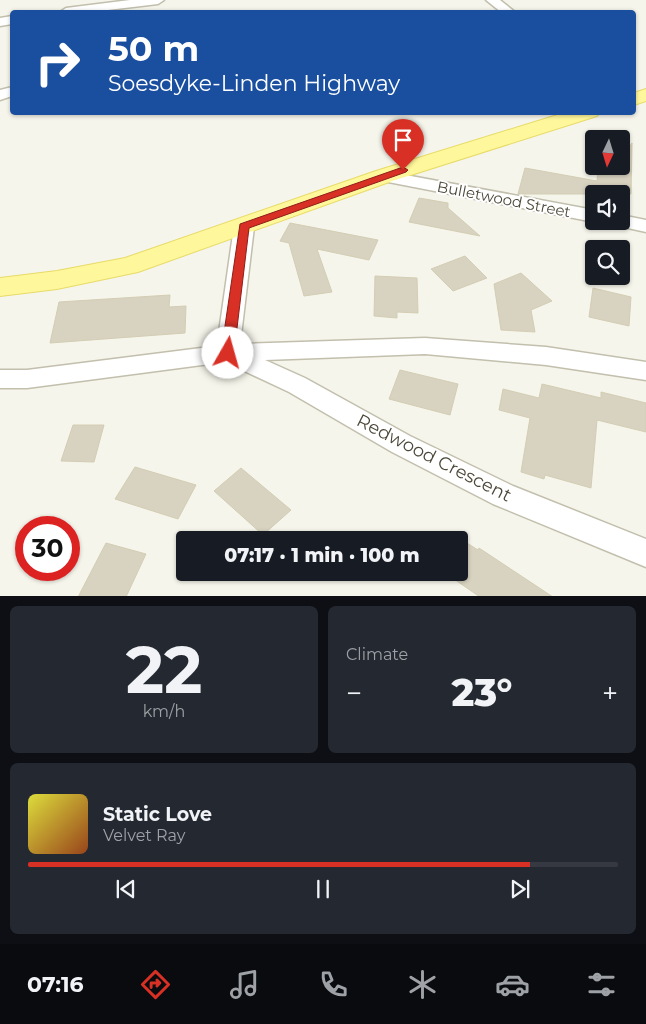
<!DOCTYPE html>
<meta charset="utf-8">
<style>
body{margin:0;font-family:Montserrat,sans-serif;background:#242831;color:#f1f3f6;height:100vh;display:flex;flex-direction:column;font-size:19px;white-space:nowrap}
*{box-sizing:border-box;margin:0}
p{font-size:16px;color:#9ea1a6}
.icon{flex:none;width:28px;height:28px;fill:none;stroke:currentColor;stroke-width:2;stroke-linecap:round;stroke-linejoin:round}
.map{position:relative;height:596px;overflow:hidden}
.details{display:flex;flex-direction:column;gap:10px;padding:10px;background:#0d0f14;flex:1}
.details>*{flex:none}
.hud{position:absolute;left:10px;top:10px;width:626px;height:105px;border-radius:5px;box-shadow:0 1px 4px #0004;background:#1a4fa0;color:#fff;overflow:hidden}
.needle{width:32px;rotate:184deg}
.fabs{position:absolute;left:585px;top:130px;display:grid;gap:10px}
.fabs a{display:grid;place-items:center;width:45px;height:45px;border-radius:5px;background:#171b24;box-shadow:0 1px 4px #0004;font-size:25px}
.speed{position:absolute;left:15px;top:516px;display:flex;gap:10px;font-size:25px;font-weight:700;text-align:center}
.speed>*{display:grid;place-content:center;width:65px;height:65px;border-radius:50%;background:#171b24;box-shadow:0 1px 4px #0004;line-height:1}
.speed .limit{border:8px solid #d22;background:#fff;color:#111}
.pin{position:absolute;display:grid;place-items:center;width:42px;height:42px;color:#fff;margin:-51px -21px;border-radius:50% 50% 50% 0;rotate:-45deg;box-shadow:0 0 5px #0007}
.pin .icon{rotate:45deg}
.me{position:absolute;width:55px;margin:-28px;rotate:7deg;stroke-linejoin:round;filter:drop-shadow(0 0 4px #0008)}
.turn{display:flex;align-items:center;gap:18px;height:105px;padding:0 15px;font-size:22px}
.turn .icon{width:65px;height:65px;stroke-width:2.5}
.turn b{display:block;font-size:35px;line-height:42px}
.big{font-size:38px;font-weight:800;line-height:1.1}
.details .card{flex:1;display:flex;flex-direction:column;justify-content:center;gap:8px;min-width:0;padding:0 18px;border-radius:8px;background:#242831}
.details .dial{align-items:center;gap:0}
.dial b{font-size:65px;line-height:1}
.song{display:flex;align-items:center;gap:15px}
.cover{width:60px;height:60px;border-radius:8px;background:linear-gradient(135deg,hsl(60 70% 55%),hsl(20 70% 35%))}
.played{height:5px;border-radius:2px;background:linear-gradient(90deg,#d93025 85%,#363941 85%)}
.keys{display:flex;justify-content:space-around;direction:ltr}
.heat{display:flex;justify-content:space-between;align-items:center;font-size:28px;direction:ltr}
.details .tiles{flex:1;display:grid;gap:10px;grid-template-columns:1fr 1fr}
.card:last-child{grid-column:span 2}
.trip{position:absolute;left:176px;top:531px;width:292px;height:50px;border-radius:5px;background:#171b24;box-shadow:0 1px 4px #0004;font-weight:800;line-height:50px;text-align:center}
.tab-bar{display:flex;height:80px;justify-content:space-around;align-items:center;background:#090b0e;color:#9ea1a6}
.tab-bar .icon{width:35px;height:35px}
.tab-bar .active{color:#d93025}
.tab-bar b{font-size:22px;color:#f1f3f6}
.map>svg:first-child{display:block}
.building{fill:#d8d3c0;stroke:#d3cdb3}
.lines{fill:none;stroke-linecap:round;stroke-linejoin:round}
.minor-casing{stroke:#c2bfad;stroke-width:3}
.primary-casing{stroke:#e7db68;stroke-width:2}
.minor{fill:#fff;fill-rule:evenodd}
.primary{fill:#fff79b;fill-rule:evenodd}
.route{fill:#d93025;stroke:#8d1f18}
.labels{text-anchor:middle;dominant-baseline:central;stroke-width:4;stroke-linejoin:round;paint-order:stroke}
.street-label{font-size:15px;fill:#4b4738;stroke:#fff}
.near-street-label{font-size:18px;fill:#4b4738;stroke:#fff}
</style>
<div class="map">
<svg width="646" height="597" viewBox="0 0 646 597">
<rect width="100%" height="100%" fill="#f6f5eb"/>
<g class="building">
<polygon points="632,143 631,194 518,194 525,168 597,181 598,166 616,168 621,166 621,160"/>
<polygon points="419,198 448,203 448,208 480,236 409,222"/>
<polygon points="290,223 378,240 369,260 317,249 332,292 304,296 289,243 280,241"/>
<polygon points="465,256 487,278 453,291 431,269"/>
<polygon points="521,273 552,301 531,310 535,332 501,330 494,284"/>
<polygon points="375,276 417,278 418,313 397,312 397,318 374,316"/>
<polygon points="593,288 631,297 629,326 589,317"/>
<polygon points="170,295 169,307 186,306 185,333 50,343 59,302"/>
<polygon points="400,370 458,384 450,415 389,399"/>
<polygon points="542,384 601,398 601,392 646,403 646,432 597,420 591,488 545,475 544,479 521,472 530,418 499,410 503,389 539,398"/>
<polygon points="73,425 104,425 94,462 61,461"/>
<polygon points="135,467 196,485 178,519 115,499"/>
<polygon points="241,468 291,510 263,535 214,491"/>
<polygon points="451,533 478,550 479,548 553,597 480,597 451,577 450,579 440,572 460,572 460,540 446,540"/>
<polygon points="106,543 146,554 126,597 78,597"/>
</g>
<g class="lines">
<defs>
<g id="minor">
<polygon points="130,0 164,0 158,4 91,12 60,12 66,8"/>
<polygon points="486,0 500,0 515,12 501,12"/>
<polygon points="12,16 12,24 0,26 0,18"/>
<polygon points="12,87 12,96 0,100 0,90"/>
<polygon points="384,171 594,210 594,221 596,221 594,222 378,180 375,176 378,172"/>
<polygon points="621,215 646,220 646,232 614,225 612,221 621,221"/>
<polygon points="244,221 251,223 254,227 240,344 425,338 546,347 646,362 646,380 546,365 425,354 265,360 305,378 410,436 513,486 646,539 646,567 493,504 392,452 289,392 225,362 27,388 0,388 0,370 27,370 217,346 234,227 237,223"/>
</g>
<g id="primary">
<polygon points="646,89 646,101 634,105 634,93"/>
<polygon points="567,112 600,112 597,116 392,181 138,272 57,289 0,296 0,278 57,271 125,258 376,171"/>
</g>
</defs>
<use href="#minor" class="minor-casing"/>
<use href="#primary" class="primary-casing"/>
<use href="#minor" class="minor"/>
<use href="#primary" class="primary"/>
</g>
<polygon class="route" points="403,167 408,170 406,172 249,228 234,353 232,356 223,356 221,353 240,224"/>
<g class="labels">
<g class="street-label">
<text transform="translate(504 199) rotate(11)">Bulletwood Street</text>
</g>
<g class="near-street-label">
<text transform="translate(434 458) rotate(27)">Redwood Crescent</text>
</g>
</g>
</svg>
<div class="fabs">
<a><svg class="needle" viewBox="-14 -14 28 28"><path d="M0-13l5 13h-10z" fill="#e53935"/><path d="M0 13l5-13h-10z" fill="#9ea1a6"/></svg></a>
<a><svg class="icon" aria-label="sound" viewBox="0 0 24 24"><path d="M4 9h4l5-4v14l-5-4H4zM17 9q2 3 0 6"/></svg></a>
<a><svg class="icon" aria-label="search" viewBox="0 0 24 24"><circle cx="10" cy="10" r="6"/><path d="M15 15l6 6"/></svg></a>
</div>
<div class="speed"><div class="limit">30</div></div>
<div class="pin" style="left:403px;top:170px;background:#d93025"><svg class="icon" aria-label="arrive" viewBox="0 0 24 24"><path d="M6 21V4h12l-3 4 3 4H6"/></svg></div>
<svg class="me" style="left:228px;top:353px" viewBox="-20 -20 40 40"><circle r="19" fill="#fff"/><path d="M0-13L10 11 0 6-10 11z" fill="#d93025"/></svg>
<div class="trip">07:17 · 1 min · 100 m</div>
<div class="hud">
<div class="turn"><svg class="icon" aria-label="right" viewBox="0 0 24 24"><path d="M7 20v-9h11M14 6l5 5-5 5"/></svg><div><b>50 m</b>Soesdyke-Linden Highway</div></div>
</div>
</div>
<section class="details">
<div class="tiles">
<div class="card dial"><b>22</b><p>km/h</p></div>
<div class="card"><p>Climate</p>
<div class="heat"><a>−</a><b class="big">23°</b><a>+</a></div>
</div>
<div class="card">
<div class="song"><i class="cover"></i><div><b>Static Love</b><p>Velvet Ray</p></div></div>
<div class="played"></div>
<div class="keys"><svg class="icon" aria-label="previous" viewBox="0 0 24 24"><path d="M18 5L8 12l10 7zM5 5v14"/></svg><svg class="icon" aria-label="pause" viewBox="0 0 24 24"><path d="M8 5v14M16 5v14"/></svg><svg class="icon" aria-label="next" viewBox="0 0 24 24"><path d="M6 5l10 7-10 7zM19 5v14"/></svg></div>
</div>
</div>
</section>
<nav class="tab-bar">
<b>07:16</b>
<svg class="icon active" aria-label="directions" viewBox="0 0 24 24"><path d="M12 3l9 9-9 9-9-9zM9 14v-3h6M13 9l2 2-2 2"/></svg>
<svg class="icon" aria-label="music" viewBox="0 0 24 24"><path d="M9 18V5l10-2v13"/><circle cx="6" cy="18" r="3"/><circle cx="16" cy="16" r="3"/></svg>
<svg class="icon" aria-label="phone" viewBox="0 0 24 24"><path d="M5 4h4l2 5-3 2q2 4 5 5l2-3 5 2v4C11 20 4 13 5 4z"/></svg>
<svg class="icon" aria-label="climate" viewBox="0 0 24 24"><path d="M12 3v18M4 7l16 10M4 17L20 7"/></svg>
<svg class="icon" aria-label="car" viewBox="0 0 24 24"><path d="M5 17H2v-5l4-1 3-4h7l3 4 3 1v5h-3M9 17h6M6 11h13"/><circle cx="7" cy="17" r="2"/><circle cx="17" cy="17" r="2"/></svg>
<svg class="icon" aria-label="filters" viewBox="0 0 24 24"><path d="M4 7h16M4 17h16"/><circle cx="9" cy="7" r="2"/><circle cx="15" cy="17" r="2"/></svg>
</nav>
